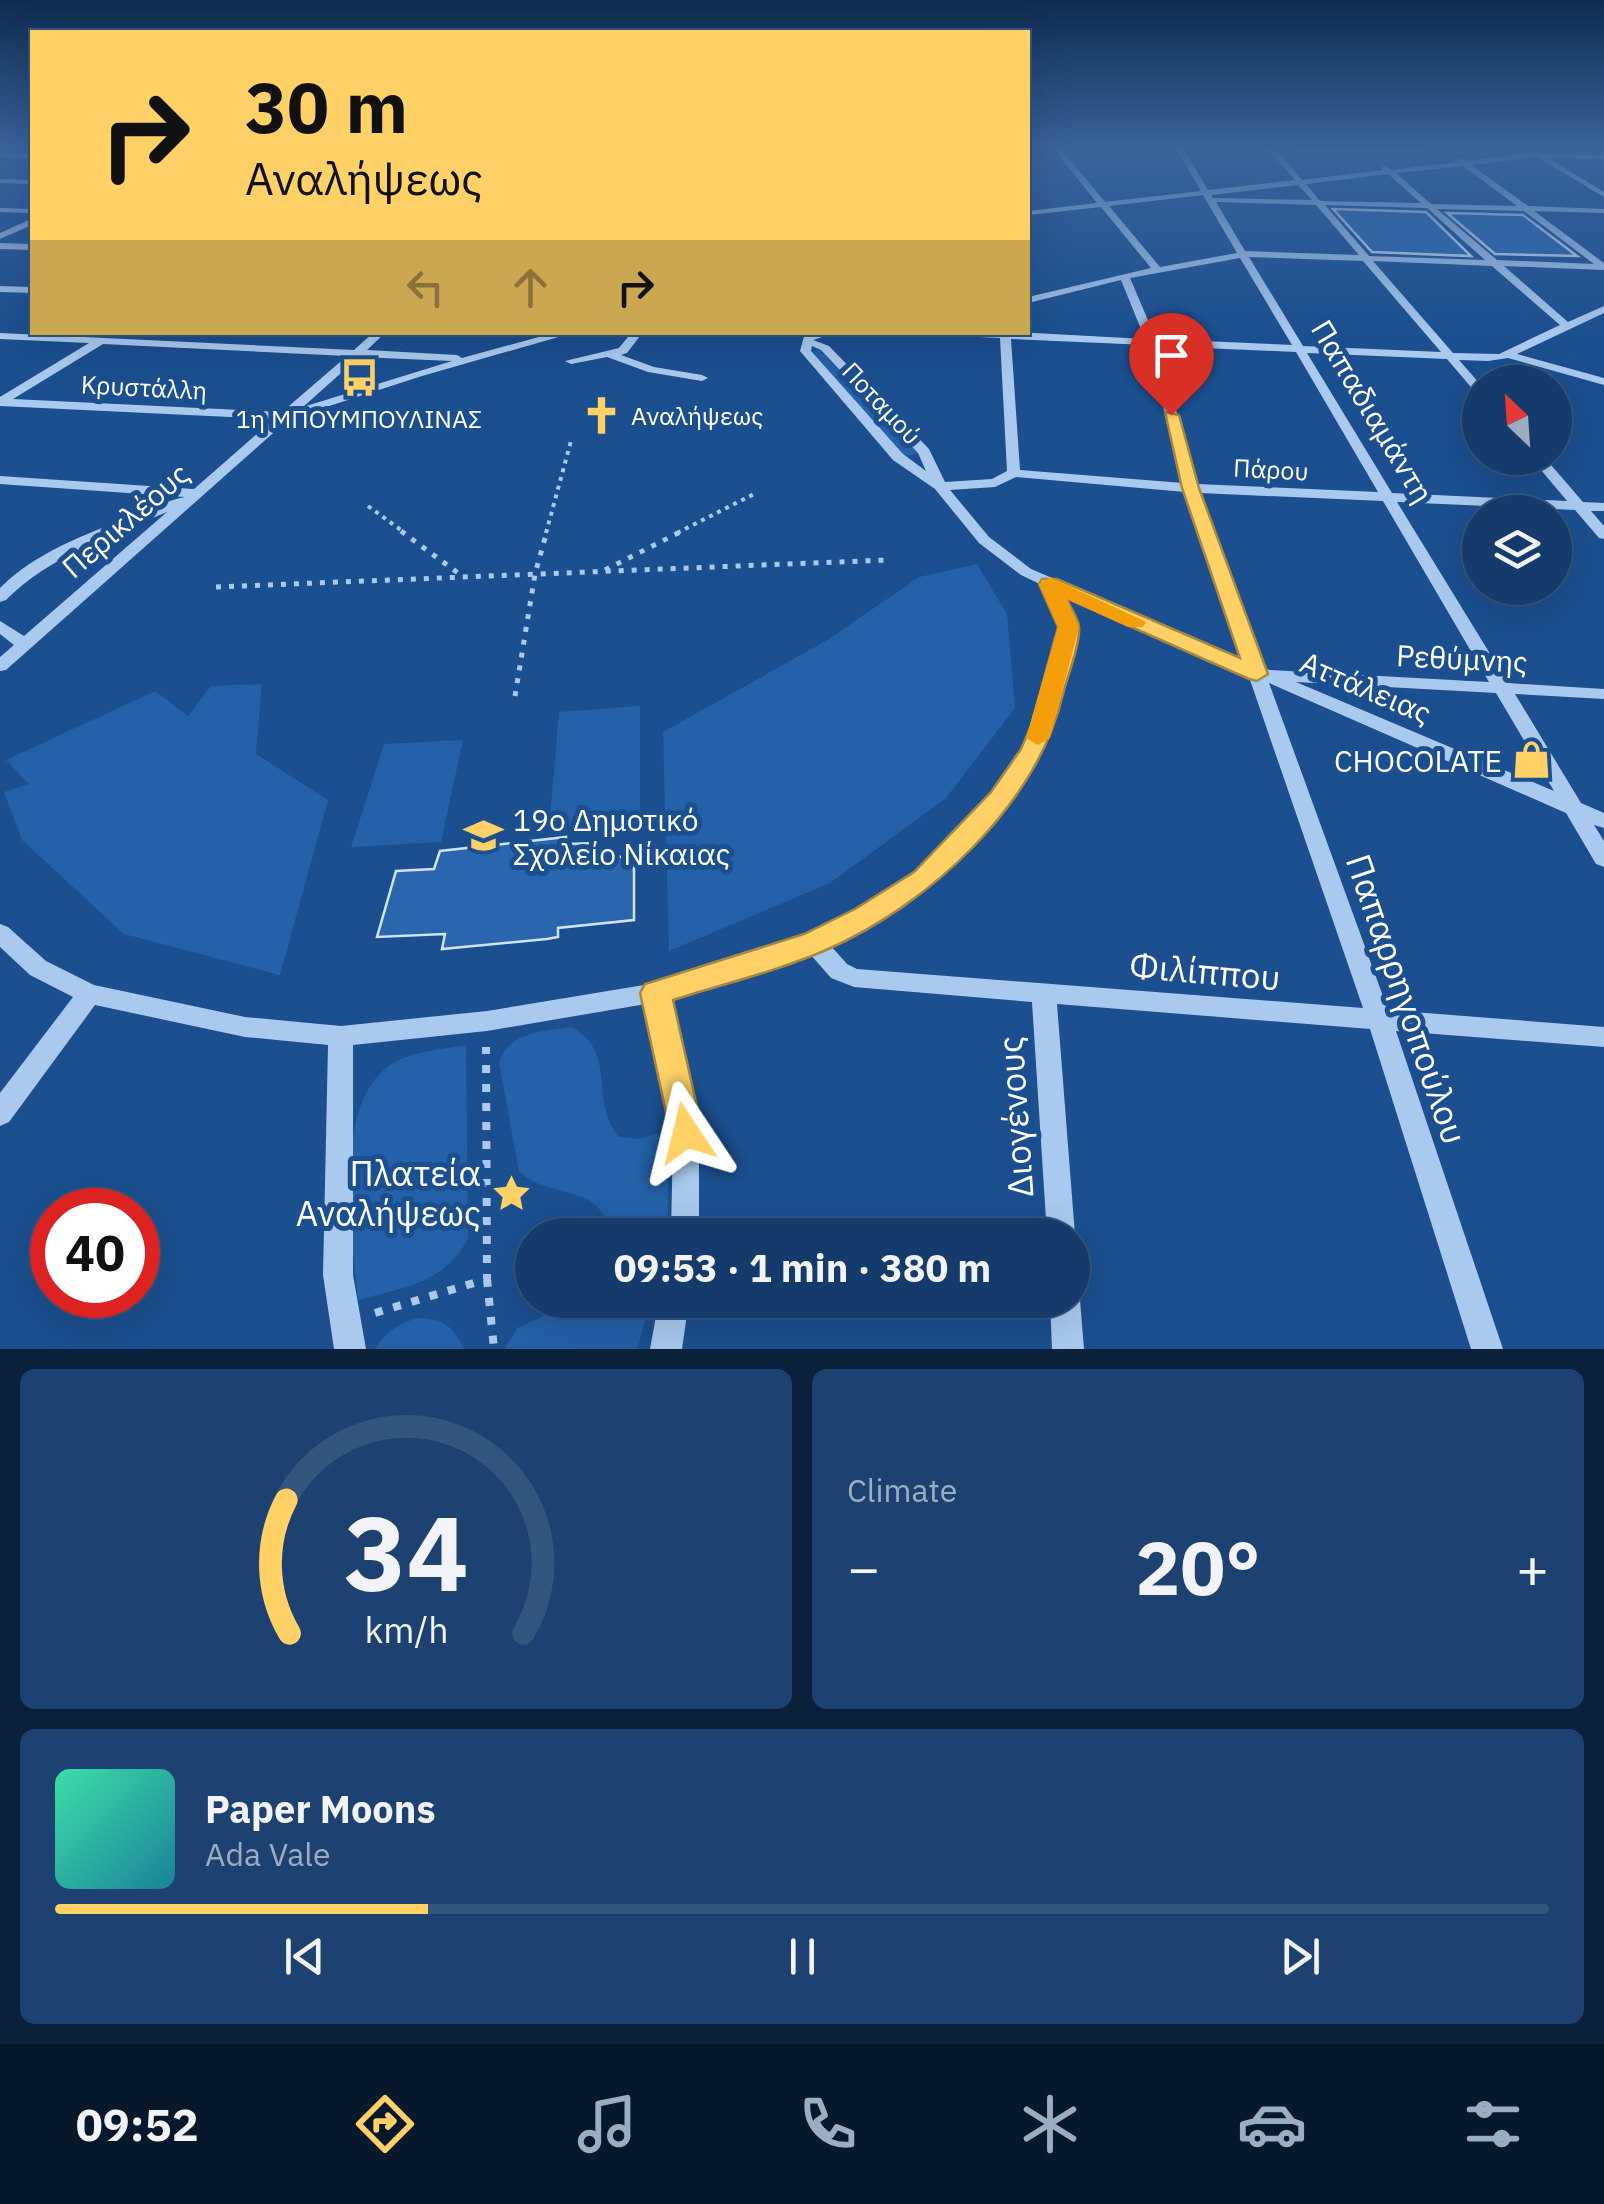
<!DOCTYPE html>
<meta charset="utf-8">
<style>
body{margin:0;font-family:"IBM Plex Sans",sans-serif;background:#1d4271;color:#f1f3f6;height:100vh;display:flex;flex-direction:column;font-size:38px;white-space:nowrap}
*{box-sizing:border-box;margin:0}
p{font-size:32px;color:#9dadc1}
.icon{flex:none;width:55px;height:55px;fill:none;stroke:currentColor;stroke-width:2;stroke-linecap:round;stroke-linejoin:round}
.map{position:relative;height:1349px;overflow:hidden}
.details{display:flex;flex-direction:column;gap:20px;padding:20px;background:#0b203b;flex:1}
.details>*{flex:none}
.guide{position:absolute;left:30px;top:30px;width:1000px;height:305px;border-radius:0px;box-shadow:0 10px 40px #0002,0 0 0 2px #33557e;background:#ffd166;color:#111;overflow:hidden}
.needle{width:65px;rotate:335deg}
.fabs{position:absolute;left:1462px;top:365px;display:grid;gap:20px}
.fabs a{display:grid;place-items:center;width:110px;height:110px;border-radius:50%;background:#143b6b;box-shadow:0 10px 40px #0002,0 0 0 2px #33557e;font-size:50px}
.speed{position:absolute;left:30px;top:1188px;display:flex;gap:20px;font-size:50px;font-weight:700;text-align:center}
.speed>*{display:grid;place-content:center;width:130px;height:130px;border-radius:50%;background:#143b6b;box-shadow:0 10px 40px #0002,0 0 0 2px #33557e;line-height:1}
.speed .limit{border:15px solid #d22;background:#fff;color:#111}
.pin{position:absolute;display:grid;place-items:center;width:85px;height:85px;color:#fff;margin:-102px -42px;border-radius:50% 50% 50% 0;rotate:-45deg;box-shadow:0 0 10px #0007}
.pin .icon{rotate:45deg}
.me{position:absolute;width:110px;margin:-55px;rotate:350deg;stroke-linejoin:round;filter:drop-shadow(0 0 8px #0008)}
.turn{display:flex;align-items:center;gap:35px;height:210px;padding:0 50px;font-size:45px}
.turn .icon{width:130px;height:130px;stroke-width:2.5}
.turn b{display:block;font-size:70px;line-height:85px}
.lanes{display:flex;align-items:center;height:95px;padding:0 50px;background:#0003;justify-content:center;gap:50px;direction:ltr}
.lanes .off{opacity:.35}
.big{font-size:75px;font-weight:700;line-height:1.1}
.details .tile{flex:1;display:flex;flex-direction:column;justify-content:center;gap:15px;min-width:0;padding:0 35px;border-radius:15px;background:#1d4271}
.details .dial{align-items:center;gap:0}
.dial svg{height:260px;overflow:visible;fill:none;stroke:#33557e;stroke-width:7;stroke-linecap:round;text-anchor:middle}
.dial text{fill:#f1f3f6;stroke:none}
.song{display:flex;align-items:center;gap:30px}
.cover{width:120px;height:120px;border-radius:15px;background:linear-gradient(135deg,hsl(160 70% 55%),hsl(190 70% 35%))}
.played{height:10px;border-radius:5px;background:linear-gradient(90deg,#ffd166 25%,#33557e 25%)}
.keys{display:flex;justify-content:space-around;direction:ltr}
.heat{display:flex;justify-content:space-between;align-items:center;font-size:55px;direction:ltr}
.details .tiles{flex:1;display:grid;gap:20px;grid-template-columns:1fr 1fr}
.tile:last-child{grid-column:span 2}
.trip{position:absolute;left:515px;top:1218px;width:575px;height:100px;border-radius:50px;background:#143b6b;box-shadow:0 10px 40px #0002,0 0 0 2px #33557e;font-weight:700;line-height:100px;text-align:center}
.tabs{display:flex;height:160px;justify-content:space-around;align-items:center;background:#08182b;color:#9dadc1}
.tabs .icon{width:70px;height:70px}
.tabs .active{color:#ffd166}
.tabs b{font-size:45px;color:#f1f3f6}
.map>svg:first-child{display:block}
.green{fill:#2461a8}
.building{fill:#2a66ad;stroke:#cfe3fa;stroke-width:2.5}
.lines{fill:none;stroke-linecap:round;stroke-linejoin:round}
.path-far2{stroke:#a9c9ee;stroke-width:4;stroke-dasharray:4 5;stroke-linecap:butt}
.path-far1{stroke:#a9c9ee;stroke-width:5;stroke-dasharray:5 8;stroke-linecap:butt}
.path{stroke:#a9c9ee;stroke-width:8;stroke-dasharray:8 11;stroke-linecap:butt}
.minor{fill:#a9c9ee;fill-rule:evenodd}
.route{fill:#ffd166;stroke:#a68842;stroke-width:2.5}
.slow{fill:#f59e0b}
.labels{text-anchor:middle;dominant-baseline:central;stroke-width:10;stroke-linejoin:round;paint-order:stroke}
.far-street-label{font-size:25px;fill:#fff;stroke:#1b4f8f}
.far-poi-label{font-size:25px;fill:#fff;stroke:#1b4f8f;text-anchor:start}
.street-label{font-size:30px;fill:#fff;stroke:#1b4f8f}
.poi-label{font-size:30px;fill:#fff;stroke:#1b4f8f;text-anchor:end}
.near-street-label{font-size:35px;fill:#fff;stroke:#1b4f8f}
.near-poi-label{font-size:35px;fill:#fff;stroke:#1b4f8f;text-anchor:end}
</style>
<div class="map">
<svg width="1604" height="1349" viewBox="0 0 1604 1349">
<rect width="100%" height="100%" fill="#1b4f8f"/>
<g class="green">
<polygon points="820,350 919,454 903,456 809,351"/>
<polygon points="977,564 1007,614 1015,708 946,798 830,883 669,951 663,732 829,639 919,577"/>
<polygon points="262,684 256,754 328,800 280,975 124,934 22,840 4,792 29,784 6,760 155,691 188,716 211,686"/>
<polygon points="640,706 640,822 549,829 559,712"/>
<polygon points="463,740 441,842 351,847 384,744"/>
<path d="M571 1027C619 1052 588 1100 619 1137L639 1139 668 1130V1235H609C605 1182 547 1200 519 1171L499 1063C508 1032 543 1031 571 1027Z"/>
<path d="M466 1045 468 1238C446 1283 402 1288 358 1300 352 1239 333 1111 385 1069 406 1051 440 1050 466 1045Z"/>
<polygon points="578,1300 651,1300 637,1349 505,1349 517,1328"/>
<path d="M417 1318C442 1318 454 1326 464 1349H375C385 1332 399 1324 417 1318Z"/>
</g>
<g class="building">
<polygon points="1333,209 1426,212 1471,256 1372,252"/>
<polygon points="1447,213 1523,215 1577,256 1495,254"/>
<polygon points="566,837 566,844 597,843 597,858 634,856 634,920 558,928 558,937 547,939 442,949 445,934 377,937 396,871 434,869 440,851"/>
</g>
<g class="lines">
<g class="path-far2">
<polyline points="368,506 405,533"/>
<polyline points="546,533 571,441"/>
<polyline points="677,533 756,493"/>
</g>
<g class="path-far1">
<polyline points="401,531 462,576"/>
<polyline points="605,570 682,531"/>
<polyline points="216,587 887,560"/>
<polyline points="515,696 535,574 547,531"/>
</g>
<g class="path">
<polyline points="487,1279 494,1349"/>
<polyline points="375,1313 487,1279 486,1047"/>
</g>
<g class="minor">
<path d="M1053 148H1060L1105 202 1201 191 1176 148H1183L1208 190 1295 180 1269 150 1262 148H1363L1467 153 1277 150 1302 180 1383 170 1381 168 1385 166 1391 170 1458 162 1456 160 1460 158 1466 161 1530 153 1604 155V159L1548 158 1604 192V197L1537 157 1471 165 1528 206 1604 209V213L1534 211 1604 263V270L1504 266 1568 322 1604 306V313L1517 354 1604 378V385L1508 358 1488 361 1459 360 1480 384V395L1476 393 1447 359 1307 353 1392 493 1567 501 1531 458H1545L1583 502 1604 503V511H1591L1604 526V539L1599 538 1575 510 1397 502 1508 683 1604 689V699L1515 694 1581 803 1604 813V828L1594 825 1604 841V867L1596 864 1566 813 1269 683 1388 1010 1604 1027V1047L1396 1031 1503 1349H1471L1370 1029 1057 1004 1075 1235 1072 1242V1235H1047L1032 1002 854 987 831 978 810 954 669 999 699 1133V1235H671L673 1133 646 1004 487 1031 353 1045V1275L366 1349H334L323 1275 328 1045 245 1037 95 1005 9 1122 0 1126V1093L73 997 30 975 0 947V924L8 927 46 961 94 985 245 1017 341 1026 487 1011 656 983 730 962 806 937 858 911 916 873 993 793 1023 749 1035 725 1060 627 1042 585 1021 575 979 543 935 489 893 460 800 351 805 333 838 332 813 340 829 346 929 449 945 482 992 479 1007 471 1000 338 935 335 930 332H1014L1145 339 1121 280 1028 303V297L1151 268 1101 207 1028 215V211L1097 203ZM1463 166 1517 206 1431 204 1396 173ZM1388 174 1421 203 1320 201 1306 184ZM1298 185 1312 200 1213 198 1211 195ZM1203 195 1237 253 1160 267 1109 206ZM1216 202 1316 205 1359 255 1245 251ZM1325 205 1427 208 1485 260 1369 256ZM1437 209 1524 211 1594 264 1497 260ZM1249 257 1363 261 1441 352 1303 346ZM1240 258 1292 345 1156 339 1130 278ZM1373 261 1492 266 1560 325 1499 354 1453 353ZM1011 339 1147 345 1183 483 1020 470ZM812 346 821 350 918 453 926 471 903 454 811 351ZM1158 346 1296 352 1378 492 1197 484ZM1016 477 1185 492 1243 659 1031 569 989 537 950 490 995 487ZM1200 493 1383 501 1489 682 1270 670 1263 668ZM1061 593 1248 674 1363 1008 857 969 847 964 830 945 874 923 932 885 1007 803 1042 750 1053 725 1076 627ZM1296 682 1496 693 1554 791Z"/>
<polygon points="0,153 32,154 32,158 0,157"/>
<polygon points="0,179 32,180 32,184 0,183"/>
<polygon points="0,208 32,209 32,213 0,212"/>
<polygon points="29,220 32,220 32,225 0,239 0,233"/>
<polygon points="0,243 32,244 32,250 0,249"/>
<polygon points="0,286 32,287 32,293 0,292"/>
<path d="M374 332H386L367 350 457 355 462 358 557 332H576L422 376 289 419 6 670 0 671V657L14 645 0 634V621L24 636 167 512C110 536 50 556 6 600L0 602V588C36 552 86 534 133 516 150 509 168 500 185 497L0 484V476L194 489 274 419 0 406V397L89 343 0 339V333L354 350ZM103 344 347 356 282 412 13 399ZM359 357 452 361 303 407Z"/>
<polygon points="632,332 643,332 627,353 621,355 654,367 702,375 708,378 702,381 648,372 607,357 571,364 565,361 619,348"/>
<polygon points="1072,1288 1080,1300 1084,1349 1052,1349 1050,1300 1072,1300"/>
<polygon points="659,1300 689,1300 682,1349 650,1349"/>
</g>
</g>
<linearGradient id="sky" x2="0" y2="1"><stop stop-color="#0f2b4f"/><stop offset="0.44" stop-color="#39639b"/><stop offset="1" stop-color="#39639b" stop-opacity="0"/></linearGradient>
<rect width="1604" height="337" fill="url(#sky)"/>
<path class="route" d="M1165 412 1179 415 1199 488 1268 674 1257 681 1249 679 1066 598C1070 606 1078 618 1079 626 1081 642 1067 677 1063 694 1037 805 929 905 826 950 778 971 723 984 673 1000L703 1133 698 1144 686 1149 673 1144 640 993 645 984 804 934 855 909 914 872 991 792 1021 749 1031 726 1058 627 1039 584 1042 579H1057L1240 658 1182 488Z"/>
<polygon class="slow" points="1050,577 1146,622 1143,627 1128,627 1067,599 1079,627 1050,738 1038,745 1026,738 1058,627 1039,584"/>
<defs>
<symbol id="bus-bare" viewBox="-9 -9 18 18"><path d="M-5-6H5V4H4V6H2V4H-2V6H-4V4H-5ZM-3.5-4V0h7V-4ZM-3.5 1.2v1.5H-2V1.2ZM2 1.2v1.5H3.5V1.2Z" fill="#ffd166" stroke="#1b4f8f" stroke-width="2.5" paint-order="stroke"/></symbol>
<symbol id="church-bare" viewBox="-9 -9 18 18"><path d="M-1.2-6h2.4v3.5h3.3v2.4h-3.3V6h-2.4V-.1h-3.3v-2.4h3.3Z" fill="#ffd166" stroke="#1b4f8f" stroke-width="2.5" paint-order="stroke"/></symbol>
<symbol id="shop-bare" viewBox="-9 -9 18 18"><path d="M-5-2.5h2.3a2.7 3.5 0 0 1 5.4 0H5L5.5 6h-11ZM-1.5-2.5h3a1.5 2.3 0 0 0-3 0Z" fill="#ffd166" stroke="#1b4f8f" stroke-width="2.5" paint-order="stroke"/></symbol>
<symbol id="school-bare" viewBox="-9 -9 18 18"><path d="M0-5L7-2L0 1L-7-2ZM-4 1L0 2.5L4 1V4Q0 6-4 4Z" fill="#ffd166" stroke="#1b4f8f" stroke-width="2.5" paint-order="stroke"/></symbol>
<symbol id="sight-bare" viewBox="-9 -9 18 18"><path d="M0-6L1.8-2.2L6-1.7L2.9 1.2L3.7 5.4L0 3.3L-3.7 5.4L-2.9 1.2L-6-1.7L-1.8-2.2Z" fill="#ffd166" stroke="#1b4f8f" stroke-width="2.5" paint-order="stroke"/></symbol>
</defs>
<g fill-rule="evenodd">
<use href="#bus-bare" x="332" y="350" width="55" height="55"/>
<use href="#church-bare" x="574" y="388" width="55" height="55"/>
<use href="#shop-bare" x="1504" y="732" width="55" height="55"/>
<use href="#school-bare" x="456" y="808" width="55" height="55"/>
<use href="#sight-bare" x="484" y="1166" width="55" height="55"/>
</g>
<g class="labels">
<g class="far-street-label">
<text transform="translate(144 387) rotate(3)">Κρυστάλλη</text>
<text transform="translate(882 403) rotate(47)">Ποταμού</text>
<text transform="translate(1271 469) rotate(3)">Πάρου</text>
</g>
<g class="far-poi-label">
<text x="631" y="415">Αναλήψεως</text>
<text x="359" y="418" text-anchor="middle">1η ΜΠΟΥΜΠΟΥΛΙΝΑΣ</text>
</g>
<g class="street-label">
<text transform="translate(1373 411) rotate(59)">Παπαδιαμάντη</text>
<text transform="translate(125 520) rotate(-41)">Περικλέους</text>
<text transform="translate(1462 658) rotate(3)">Ρεθύμνης</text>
<text transform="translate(1366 687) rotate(23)">Αττάλειας</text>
</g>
<g class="poi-label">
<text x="1502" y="760">CHOCOLATE</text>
<text x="513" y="819" text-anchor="start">19ο Δημοτικό<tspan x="513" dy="34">Σχολείο Νίκαιας</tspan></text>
</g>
<g class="near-street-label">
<text transform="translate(1205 971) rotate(5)">Φιλίππου</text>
<text transform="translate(1407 999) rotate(71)">Παπαρρηγοπούλου</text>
<text transform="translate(1015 1117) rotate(-94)">Διογένους</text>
</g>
<g class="near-poi-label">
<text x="481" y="1173">Πλατεία<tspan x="481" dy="40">Αναλήψεως</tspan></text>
</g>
</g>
</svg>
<div class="fabs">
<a><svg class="needle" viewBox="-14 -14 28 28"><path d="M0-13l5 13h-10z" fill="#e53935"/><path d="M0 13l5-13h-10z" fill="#9dadc1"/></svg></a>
<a><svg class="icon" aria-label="layers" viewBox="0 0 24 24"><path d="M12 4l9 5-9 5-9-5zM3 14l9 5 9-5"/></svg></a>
</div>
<div class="speed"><div class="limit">40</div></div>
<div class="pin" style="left:1171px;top:415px;background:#d93025"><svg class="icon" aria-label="arrive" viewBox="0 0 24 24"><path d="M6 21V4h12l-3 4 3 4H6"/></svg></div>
<svg class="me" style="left:686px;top:1133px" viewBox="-20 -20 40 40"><path d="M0-17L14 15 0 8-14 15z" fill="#ffd166" stroke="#fff" stroke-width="4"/></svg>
<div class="trip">09:53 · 1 min · 380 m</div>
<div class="guide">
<div class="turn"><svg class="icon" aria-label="right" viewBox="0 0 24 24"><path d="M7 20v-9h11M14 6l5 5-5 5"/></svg><div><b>30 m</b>Αναλήψεως</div></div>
<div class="lanes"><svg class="icon off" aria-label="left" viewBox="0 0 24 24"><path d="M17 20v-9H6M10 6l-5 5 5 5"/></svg><svg class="icon off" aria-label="ahead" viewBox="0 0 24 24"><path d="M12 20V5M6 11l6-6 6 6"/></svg><svg class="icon" aria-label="right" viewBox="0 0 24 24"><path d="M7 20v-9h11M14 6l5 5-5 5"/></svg></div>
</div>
</div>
<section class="details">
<div class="tiles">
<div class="tile dial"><svg viewBox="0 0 100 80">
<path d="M14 69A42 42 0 1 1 86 69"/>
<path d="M14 69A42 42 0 0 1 13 28" stroke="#ffd166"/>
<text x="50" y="56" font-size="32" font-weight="700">34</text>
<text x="50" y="72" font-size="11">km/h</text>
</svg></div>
<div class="tile"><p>Climate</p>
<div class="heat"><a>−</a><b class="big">20°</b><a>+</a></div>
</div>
<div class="tile">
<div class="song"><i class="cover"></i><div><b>Paper Moons</b><p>Ada Vale</p></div></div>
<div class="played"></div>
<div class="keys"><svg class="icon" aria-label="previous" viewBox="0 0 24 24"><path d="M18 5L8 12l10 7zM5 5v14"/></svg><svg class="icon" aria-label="pause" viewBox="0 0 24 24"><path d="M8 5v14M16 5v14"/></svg><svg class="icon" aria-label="next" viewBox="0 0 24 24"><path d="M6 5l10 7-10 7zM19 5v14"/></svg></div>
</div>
</div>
</section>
<nav class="tabs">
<b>09:52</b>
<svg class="icon active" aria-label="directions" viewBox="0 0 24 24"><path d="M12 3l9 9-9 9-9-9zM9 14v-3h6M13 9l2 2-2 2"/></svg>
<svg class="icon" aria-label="music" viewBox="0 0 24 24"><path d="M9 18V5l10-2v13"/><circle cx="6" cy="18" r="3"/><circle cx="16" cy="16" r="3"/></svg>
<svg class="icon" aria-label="phone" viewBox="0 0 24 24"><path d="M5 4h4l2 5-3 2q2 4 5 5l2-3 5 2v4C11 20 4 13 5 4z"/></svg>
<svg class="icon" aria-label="climate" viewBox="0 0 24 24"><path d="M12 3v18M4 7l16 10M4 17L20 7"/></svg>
<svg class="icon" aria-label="car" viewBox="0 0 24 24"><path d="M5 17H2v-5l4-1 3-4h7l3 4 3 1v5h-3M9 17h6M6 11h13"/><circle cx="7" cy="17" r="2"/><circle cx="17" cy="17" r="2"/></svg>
<svg class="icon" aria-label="filters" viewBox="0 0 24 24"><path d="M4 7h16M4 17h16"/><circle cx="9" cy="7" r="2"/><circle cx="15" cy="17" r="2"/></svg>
</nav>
